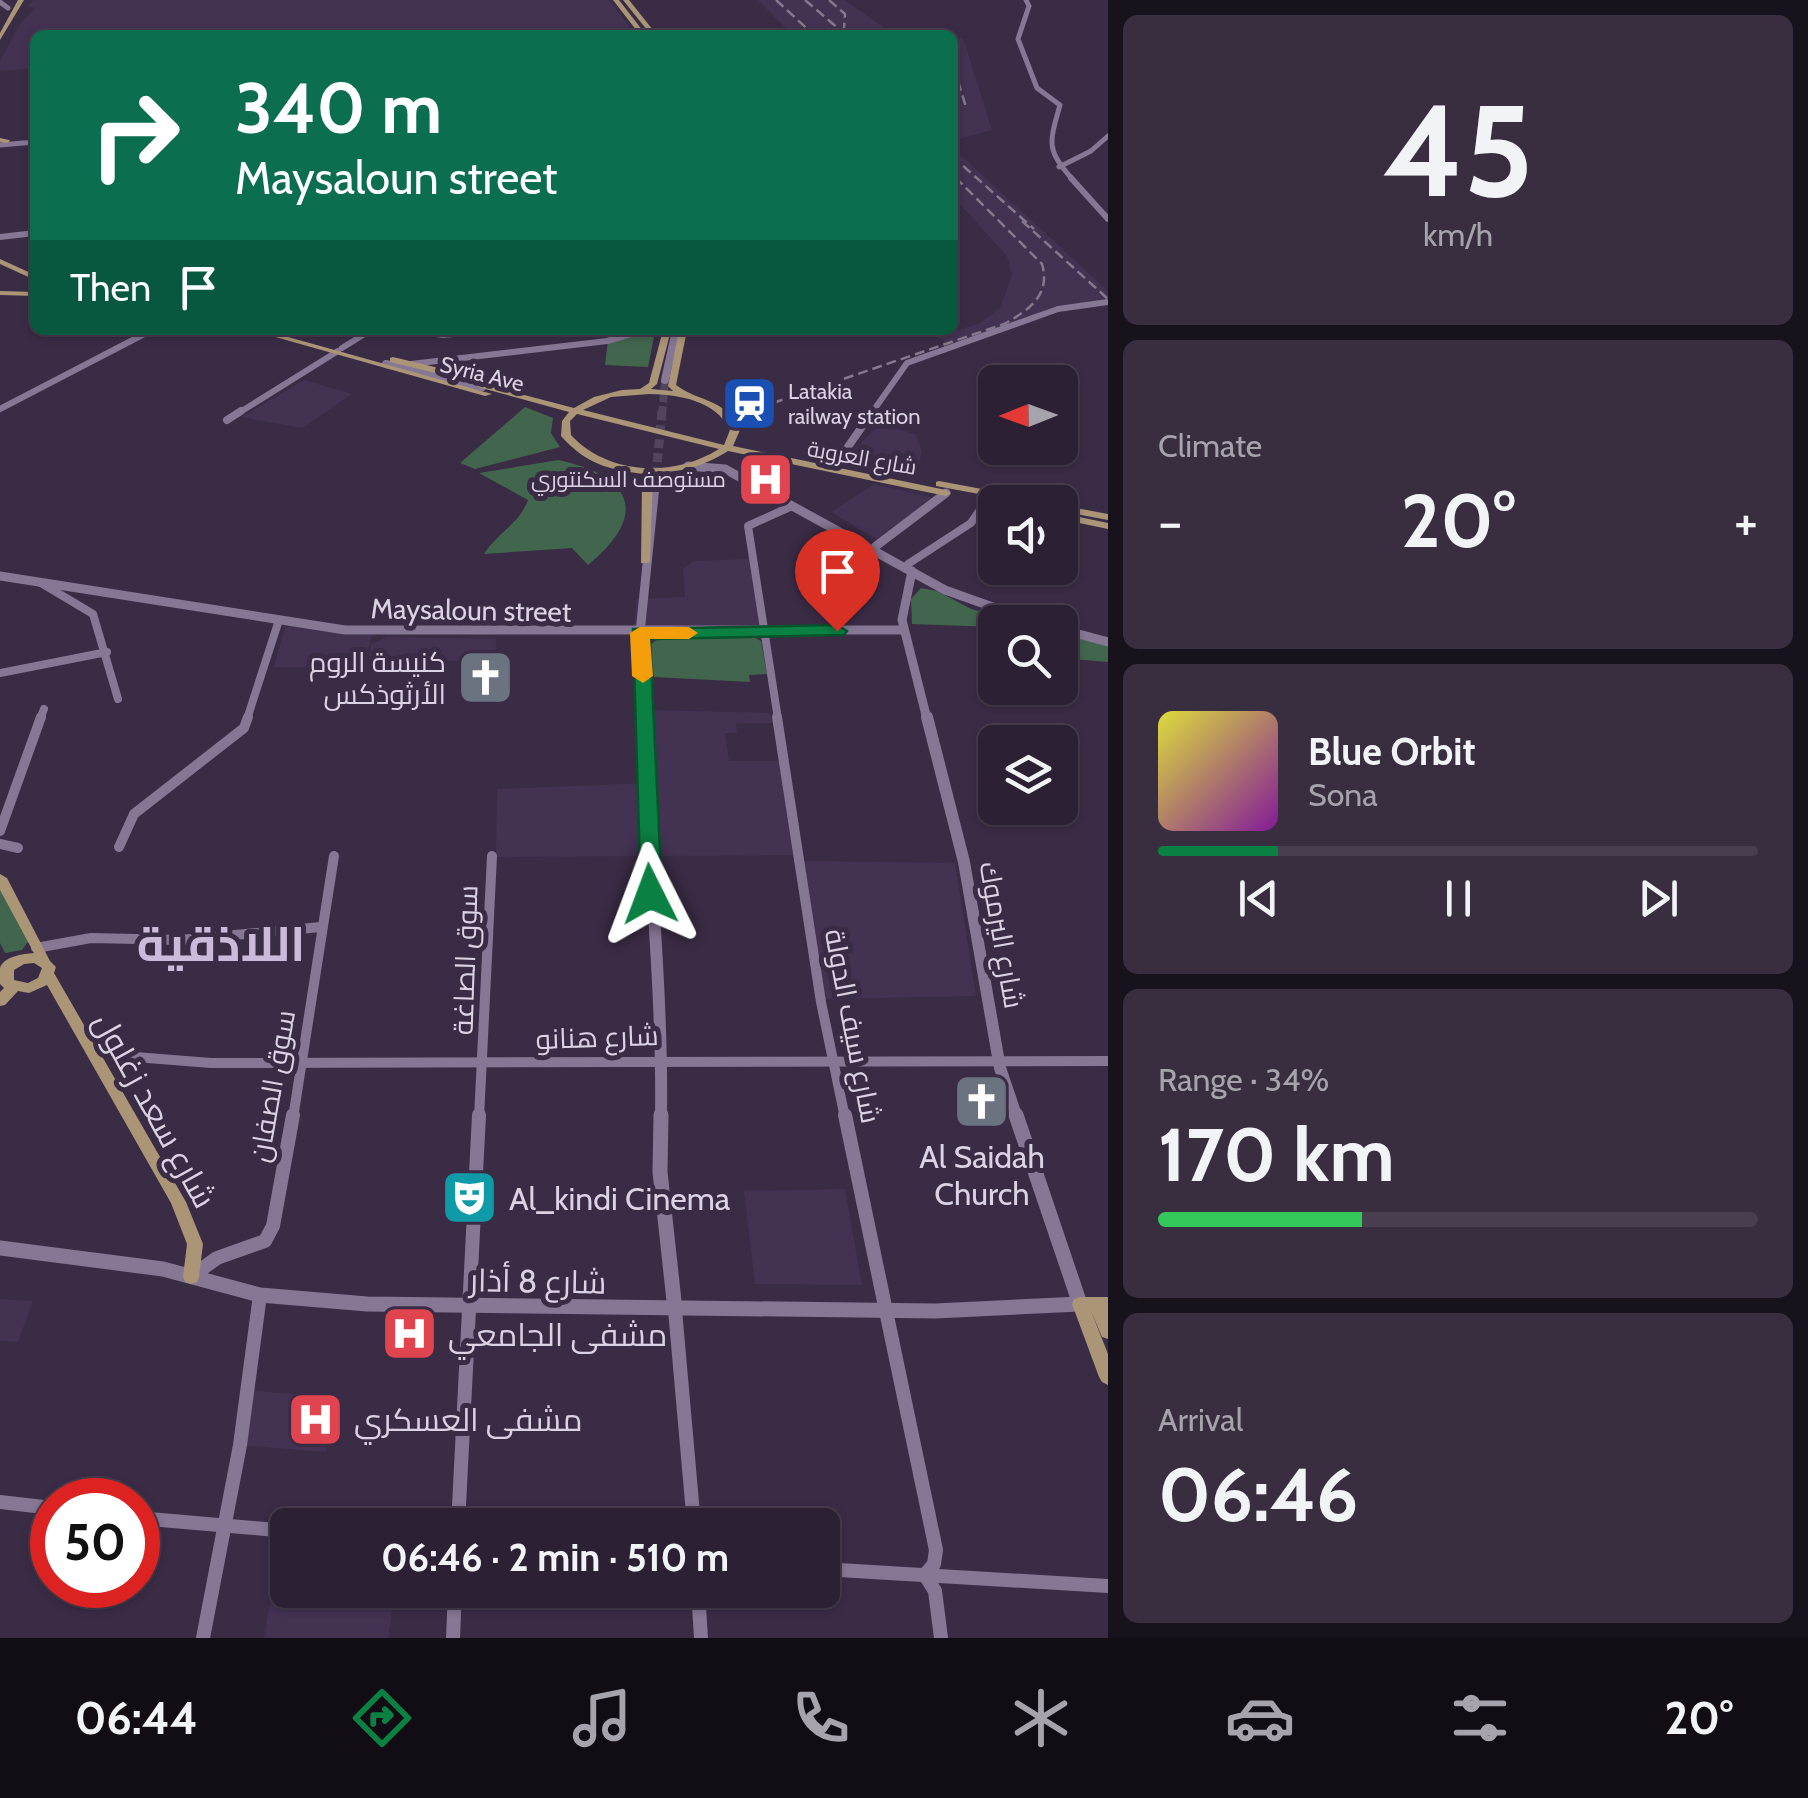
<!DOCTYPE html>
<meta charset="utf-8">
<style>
body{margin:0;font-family:Cabin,Cairo,sans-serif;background:#382e40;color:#f1f3f6;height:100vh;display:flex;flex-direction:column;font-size:38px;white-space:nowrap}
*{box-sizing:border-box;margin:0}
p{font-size:32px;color:#a6a3ac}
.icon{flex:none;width:55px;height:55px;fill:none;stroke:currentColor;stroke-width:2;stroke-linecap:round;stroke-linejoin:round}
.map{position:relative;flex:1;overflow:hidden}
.panel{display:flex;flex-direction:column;gap:15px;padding:15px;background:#18121d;width:700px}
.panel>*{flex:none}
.top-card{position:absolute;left:30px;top:30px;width:928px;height:305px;border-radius:15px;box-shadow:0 2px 8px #0004,0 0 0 2px #483e4f;background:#0b6e4f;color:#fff;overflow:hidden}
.needle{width:65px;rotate:269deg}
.controls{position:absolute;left:978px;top:365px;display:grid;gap:20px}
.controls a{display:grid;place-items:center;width:100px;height:100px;border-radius:15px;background:#2c2134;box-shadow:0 2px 8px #0004,0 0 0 2px #483e4f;font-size:50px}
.speed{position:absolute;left:30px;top:1478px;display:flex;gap:20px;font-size:50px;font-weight:700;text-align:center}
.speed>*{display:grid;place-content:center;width:130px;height:130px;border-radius:50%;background:#2c2134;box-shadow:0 2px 8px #0004,0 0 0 2px #483e4f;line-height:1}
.speed .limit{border:15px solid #d22;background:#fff;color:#111}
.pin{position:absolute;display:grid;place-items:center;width:85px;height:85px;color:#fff;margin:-102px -42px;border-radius:50% 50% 50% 0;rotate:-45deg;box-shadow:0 0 10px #0007}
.pin .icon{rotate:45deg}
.me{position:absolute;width:110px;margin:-55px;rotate:357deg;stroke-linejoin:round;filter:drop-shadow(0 0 8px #0008)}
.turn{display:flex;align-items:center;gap:35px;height:210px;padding:0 40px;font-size:45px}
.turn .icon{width:130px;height:130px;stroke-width:2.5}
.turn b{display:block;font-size:70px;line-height:85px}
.then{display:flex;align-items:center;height:95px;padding:0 40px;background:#0003;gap:20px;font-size:38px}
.big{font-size:75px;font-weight:700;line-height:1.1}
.panel .card{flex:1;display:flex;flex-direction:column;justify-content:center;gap:15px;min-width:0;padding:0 35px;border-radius:15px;background:#382e40}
.panel .dial{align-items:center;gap:0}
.dial b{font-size:130px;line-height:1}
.song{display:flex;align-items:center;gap:30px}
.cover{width:120px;height:120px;border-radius:15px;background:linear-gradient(135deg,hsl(60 70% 55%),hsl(290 70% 35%))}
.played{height:10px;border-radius:5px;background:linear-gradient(90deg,#0b8043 20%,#483e4f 20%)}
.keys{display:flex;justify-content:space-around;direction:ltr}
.heat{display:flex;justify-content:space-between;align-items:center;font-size:55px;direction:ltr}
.charge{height:15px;border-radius:8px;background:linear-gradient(90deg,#34c759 34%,#483e4f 0)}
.trip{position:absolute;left:270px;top:1508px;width:570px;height:100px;border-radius:15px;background:#2c2134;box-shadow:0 2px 8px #0004,0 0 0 2px #483e4f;font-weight:700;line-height:100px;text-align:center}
.tabs{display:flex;height:160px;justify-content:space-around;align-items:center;background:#120d15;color:#a6a3ac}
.tabs .icon{width:70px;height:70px}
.tabs .on{color:#0b8043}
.tabs b{font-size:45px;color:#f1f3f6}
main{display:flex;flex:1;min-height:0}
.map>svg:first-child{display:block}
.built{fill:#433252}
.green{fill:#42654e}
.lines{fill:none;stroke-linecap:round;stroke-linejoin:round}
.secondary-tunnel-far1{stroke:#52455d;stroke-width:8;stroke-dasharray:8 4;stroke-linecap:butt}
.secondary-tunnel{stroke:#52455d;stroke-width:9;stroke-dasharray:9 5;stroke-linecap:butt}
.tertiary-far4{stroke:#867794;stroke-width:5}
.tertiary-far3{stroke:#867794;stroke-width:6}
.tertiary-far2{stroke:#867794;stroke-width:8}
.tertiary-far1{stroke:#867794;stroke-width:10}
.tertiary{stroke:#867794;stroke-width:14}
.secondary-far4{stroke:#867794;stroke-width:5}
.secondary-far3{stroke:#867794;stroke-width:8}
.secondary-far2{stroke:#867794;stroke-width:9}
.secondary-far1{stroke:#867794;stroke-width:12}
.secondary{stroke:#867794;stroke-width:15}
.primary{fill:#ab9577;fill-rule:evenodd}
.rail{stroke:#84798d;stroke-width:2.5;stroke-dasharray:10 5;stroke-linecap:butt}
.route{fill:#0b8043;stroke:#07532c;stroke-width:2.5}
.slow{fill:#f59e0b}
.labels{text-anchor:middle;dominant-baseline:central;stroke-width:10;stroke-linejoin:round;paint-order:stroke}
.far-street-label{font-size:22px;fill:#dbd3e3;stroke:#3a2c45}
.far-poi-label{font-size:22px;fill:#dbd3e3;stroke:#3a2c45;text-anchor:start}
.street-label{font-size:28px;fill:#dbd3e3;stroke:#3a2c45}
.poi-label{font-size:28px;fill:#dbd3e3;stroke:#3a2c45;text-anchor:end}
.near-street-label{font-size:32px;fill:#dbd3e3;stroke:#3a2c45}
.near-poi-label{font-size:32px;fill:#dbd3e3;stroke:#3a2c45;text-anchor:start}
.town-label{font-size:48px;font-weight:bold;fill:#cbbada;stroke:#3a2c45}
</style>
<main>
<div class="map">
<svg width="1108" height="1638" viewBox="0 0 1108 1638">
<rect width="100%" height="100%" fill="#3a2c45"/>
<g class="built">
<polygon points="34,0 609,0 636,35 35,35 35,68 0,71 0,61 20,24 35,8 28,6"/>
<polygon points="758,0 844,0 895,35 793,35"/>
<polygon points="953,37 963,38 992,130 953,141"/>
<polygon points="953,148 1108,291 1108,300 1052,308 956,347 936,337 978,324 1000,308 1012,275 1007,256 953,197"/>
<polygon points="304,380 352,394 302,428 242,417"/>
<polygon points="880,424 915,434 922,451 917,472 844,459"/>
<polygon points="874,484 928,496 933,499 876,539 831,512"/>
<polygon points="751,559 761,629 634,627 637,599 685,597 683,569 694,561"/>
<polygon points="285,627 291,626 375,627 362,667 274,667"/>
<polygon points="387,637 496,639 495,660 449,661 448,670 369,665 371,644"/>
<polygon points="650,710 770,713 772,723 736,723 737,733 725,733 729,761 779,761 796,855 496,857 497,789 656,783"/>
<polygon points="800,861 955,863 976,996 823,999"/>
<polygon points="845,1189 862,1285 755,1284 744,1191"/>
<polygon points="0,1299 33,1301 18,1342 0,1341"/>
<polygon points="254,1391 337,1397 326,1452 240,1445"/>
<polygon points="273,1583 287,1584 288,1590 395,1590 388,1638 264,1638"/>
</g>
<g class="green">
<polygon points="640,334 654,337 648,367 605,365 608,340"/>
<polygon points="525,407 553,418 551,433 560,447 475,469 460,463"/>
<path d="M558 460C631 475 651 513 588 565L572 548 484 554C497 533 520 523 528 500L479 473Z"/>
<polygon points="921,588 937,591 971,609 1024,622 995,622 995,627 912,624 911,599"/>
<polygon points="1060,632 1108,644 1108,662 1060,658"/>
<polygon points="749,635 761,641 767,674 749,675 750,682 654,677 650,645 662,636"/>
<polygon points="0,886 29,940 22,950 5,953 0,943"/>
</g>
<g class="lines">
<polyline class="secondary-tunnel-far1" points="662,414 665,380"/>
<polyline class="secondary-tunnel" points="656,476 662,411"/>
<g class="tertiary-far4">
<path d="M1026 0 1029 6 1018 39 1037 88 1060 105C1049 144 1046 149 1073 180"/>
<polyline points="0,145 35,142"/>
<polyline points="1059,167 1091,151 1108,136"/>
</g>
<g class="tertiary-far3">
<polyline points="1071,178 1108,219"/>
<polyline points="0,237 35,233"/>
<polyline points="411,330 443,335 493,330"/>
<polyline points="342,348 371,330"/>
<polyline points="411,364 607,341 645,330"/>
<polyline points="0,409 152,330"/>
<polyline points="237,414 338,351"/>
<polyline points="871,414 907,363 1058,309 1108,302"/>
</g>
<g class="tertiary-far2">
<polyline points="227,420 241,411"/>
<polyline points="838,461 873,411"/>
<polyline points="908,564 971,523 986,501"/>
<polyline points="41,583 93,614 118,699"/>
<polyline points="0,673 107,652"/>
<polyline points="40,719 44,709"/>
<polyline points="247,719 279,620"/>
<polyline points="778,719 748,526 792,506"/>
</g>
<g class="tertiary-far1">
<polyline points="777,717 821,1002 845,1118"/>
<polyline points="0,831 41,717"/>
<polyline points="0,844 18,848"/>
<polyline points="119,847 134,814 244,728 248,717"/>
<polyline points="36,948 91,938 180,940 321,927"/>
<polyline points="90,1042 135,1057 211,1063 1108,1061"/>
<polyline points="293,1118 334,856"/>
<polyline points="479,1118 492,856"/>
</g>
<g class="tertiary">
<polyline points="845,1115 936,1550 934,1564 925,1575 935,1591 941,1638"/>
<polyline points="192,1276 217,1258 265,1241 273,1226 293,1115"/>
<polyline points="675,1310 694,1525"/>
<polyline points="0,1502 52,1508"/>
<polyline points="138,1518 288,1531"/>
<polyline points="458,1525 479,1115"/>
<polyline points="822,1569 1108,1586"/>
<polyline points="698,1590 701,1638"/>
<polyline points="203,1638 240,1445 260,1295"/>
<polyline points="453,1638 455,1590"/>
</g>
<polyline class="secondary-far4" points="0,2 8,8"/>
<g class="secondary-far3">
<polyline points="386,364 482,387"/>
<polyline points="665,380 676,330"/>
</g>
<g class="secondary-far2">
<polyline points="688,466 725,469 945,590 1035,622"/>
<polyline points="876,546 946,493"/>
<polyline points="912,571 902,620 927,719"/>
<polyline points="0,576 345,630 904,630"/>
<polyline points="1060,629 1108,642"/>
<polyline points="643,719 640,633 656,476"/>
</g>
<g class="secondary-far1">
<path d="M643 717C647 850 663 985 661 1118"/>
<polyline points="927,717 964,862 1000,1068 1017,1118"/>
</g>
<g class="secondary">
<polyline points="661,1115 660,1172 675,1310"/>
<polyline points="0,1248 163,1269 260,1295 367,1304 935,1311 1080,1304 1016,1115"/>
</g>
<g class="primary">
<polygon points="18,0 24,0 0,40 0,33"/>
<polygon points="613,0 619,0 646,35 640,35"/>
<polygon points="623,0 629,0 657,35 651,35"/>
<polygon points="0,138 9,140 10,141 7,143 0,142"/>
<polygon points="0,259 35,275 35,280 0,264"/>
<polygon points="0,291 35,292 35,296 0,295"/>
<polygon points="250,330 263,330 492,394 485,396"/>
<path d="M663 330H671L657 384 651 389 673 391 668 386 679 330H687L676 385C702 404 722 396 740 430L733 446 946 490 951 493 946 496 728 451C715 459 702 465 687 469 676 471 664 472 653 476L650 561 649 563H641L642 484 644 474C609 470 586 464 561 436L562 421 569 412 478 387 482 384 574 408 594 397 622 390 640 389 649 383ZM649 394C680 395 715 400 730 430L724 445 583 410 611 397ZM577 414 719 449C673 478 608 475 571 435L570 421Z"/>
<polygon points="393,357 493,381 494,383 490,386 390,362 390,358"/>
<polygon points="939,481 1035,499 1040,502 1022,502 936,486 936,482"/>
<polygon points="1060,505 1108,514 1108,520 1060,511"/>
<polygon points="1060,513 1108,523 1108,529 1060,519"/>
<path d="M0 874 7 878 50 961 56 967 54 973 186 1202 203 1244 199 1277 197 1282 191 1284 185 1282 183 1277 187 1244 171 1203 47 985 29 993 18 991 5 1005 0 1006V992L4 988 0 984C0 979 0 973 0 968 4 956 23 954 34 953L0 890ZM34 963 42 968 38 978 28 983 14 980V970L24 964Z"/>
<polygon points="1080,1297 1108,1297 1108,1339 1102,1337 1091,1311 1108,1354 1108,1385 1102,1382 1099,1377 1072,1304 1074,1299"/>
</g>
<g class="rail">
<polyline points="776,0 814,35"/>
<polyline points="805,0 846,35"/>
<polyline points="829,0 845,14 844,28"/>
<polyline points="958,81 966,107"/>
<polyline points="952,156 1034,229"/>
<polyline points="1022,221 1108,299"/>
<path d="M773 403 1004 324C1029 310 1051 295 1042 264L952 174"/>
</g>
</g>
<polygon class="route" points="837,625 847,631 844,635 650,639 662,894 658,900 641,900 633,629"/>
<polygon class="slow" points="640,627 689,627 698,633 689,639 650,639 653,676 643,683 632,676 630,633"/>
<defs>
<symbol id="station-square" viewBox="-11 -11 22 22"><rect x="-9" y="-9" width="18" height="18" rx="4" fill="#1a4fb4" stroke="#3a2c45"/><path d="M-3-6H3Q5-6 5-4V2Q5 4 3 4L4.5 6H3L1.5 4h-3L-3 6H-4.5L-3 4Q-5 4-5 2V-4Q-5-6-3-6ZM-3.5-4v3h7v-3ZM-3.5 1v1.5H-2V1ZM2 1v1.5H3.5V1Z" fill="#fff"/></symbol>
<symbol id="hospital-square" viewBox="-11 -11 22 22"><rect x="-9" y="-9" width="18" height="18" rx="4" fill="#e0444e" stroke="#3a2c45"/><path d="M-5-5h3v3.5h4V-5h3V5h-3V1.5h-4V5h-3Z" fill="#fff"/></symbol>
<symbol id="church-square" viewBox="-11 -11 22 22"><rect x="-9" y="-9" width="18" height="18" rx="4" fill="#6b7280" stroke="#3a2c45"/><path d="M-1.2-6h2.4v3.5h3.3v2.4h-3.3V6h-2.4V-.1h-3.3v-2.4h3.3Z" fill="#fff"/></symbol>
<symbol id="theatre-square" viewBox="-11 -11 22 22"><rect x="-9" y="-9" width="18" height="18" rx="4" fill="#0f9aa8" stroke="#3a2c45"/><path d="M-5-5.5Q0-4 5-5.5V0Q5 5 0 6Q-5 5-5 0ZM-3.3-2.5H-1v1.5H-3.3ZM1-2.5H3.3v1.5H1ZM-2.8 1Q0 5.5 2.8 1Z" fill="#fff"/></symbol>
</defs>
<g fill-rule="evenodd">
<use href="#station-square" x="718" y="372" width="63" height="63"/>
<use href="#hospital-square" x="734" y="448" width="63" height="63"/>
<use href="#church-square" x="454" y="646" width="63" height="63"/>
<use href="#church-square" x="950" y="1070" width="63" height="63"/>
<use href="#theatre-square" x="438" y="1166" width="63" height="63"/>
<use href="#hospital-square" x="378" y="1302" width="63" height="63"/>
<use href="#hospital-square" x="284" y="1388" width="63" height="63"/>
</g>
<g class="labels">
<g class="far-street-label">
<text transform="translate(482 374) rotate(14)">Syria Ave</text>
<text transform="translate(862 458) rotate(10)">شارع العروبة</text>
</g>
<g class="far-poi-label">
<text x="788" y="391">Latakia<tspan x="788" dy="25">railway station</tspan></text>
<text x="726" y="479" text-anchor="end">مستوصف السكنتوري</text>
</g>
<g class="street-label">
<text transform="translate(471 610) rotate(1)">Maysaloun street</text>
<text transform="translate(1002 935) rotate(80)">شارع اليرموك</text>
<text transform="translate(465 960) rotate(-88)">سوق الصاغة</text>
<text transform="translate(853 1026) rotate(79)">شارع سيف الدولة</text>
<text transform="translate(597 1037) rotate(-2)">شارع هنانو</text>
<text transform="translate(272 1086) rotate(-80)">سوق الصفان</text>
</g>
<g class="poi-label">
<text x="446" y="662">كنيسة الروم<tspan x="446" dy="32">الأرثوذكس</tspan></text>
</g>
<g class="near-street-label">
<text transform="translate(155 1110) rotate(61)">شارع سعد زغلول</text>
<text transform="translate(538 1281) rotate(1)">شارع 8 أذار</text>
</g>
<g class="near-poi-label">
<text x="982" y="1156" text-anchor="middle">Al Saidah<tspan x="982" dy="37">Church</tspan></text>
<text x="509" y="1198">Al_kindi Cinema</text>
<text x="448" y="1334">مشفى الجامعي</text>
<text x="354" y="1419">مشفى العسكري</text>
</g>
<g class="town-label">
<text x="221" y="944">اللاذقية</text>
</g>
</g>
</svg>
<div class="controls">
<a><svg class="needle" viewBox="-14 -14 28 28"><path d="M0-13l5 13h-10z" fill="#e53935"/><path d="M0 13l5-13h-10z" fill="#a6a3ac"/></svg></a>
<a><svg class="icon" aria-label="sound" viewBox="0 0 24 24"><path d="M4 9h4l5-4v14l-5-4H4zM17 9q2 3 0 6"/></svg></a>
<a><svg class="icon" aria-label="search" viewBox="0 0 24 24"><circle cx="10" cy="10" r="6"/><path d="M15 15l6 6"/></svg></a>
<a><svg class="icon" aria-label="layers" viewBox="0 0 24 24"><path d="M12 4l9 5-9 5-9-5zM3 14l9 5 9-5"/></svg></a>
</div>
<div class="speed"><div class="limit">50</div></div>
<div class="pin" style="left:837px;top:631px;background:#d93025"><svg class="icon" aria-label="arrive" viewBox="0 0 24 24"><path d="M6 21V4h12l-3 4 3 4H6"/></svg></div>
<svg class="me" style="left:650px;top:894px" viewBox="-20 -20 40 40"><path d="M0-17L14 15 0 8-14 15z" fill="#0b8043" stroke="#fff" stroke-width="4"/></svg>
<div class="trip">06:46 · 2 min · 510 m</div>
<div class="top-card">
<div class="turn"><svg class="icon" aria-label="right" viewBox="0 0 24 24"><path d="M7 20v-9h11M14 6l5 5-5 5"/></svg><div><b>340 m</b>Maysaloun street</div></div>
<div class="then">Then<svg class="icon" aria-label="arrive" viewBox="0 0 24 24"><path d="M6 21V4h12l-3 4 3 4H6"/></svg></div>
</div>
</div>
<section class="panel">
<div class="card dial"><b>45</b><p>km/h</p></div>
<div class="card"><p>Climate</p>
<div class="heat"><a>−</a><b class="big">20°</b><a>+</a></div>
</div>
<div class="card">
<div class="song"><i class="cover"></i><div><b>Blue Orbit</b><p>Sona</p></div></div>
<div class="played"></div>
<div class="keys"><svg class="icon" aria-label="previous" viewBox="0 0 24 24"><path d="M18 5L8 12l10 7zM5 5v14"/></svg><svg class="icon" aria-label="pause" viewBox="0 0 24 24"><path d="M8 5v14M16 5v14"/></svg><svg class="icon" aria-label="next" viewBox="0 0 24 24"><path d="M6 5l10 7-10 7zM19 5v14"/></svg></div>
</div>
<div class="card"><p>Range · 34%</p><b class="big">170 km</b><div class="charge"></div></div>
<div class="card"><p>Arrival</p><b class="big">06:46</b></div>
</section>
</main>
<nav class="tabs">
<b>06:44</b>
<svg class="icon on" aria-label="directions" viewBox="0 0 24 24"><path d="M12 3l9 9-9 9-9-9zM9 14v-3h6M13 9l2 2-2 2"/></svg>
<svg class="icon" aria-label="music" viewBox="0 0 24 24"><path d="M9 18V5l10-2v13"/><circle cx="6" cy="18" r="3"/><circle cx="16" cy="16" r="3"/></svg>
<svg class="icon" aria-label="phone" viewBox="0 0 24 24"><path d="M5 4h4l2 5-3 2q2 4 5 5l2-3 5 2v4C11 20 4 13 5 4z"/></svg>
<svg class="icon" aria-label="climate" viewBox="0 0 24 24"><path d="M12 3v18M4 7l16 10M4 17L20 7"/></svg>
<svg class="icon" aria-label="car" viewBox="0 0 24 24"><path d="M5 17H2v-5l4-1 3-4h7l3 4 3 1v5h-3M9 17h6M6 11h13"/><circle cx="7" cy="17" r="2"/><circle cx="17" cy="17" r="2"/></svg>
<svg class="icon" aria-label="filters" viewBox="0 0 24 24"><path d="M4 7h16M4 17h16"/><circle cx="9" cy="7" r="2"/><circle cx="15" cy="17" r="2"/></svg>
<b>20°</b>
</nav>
